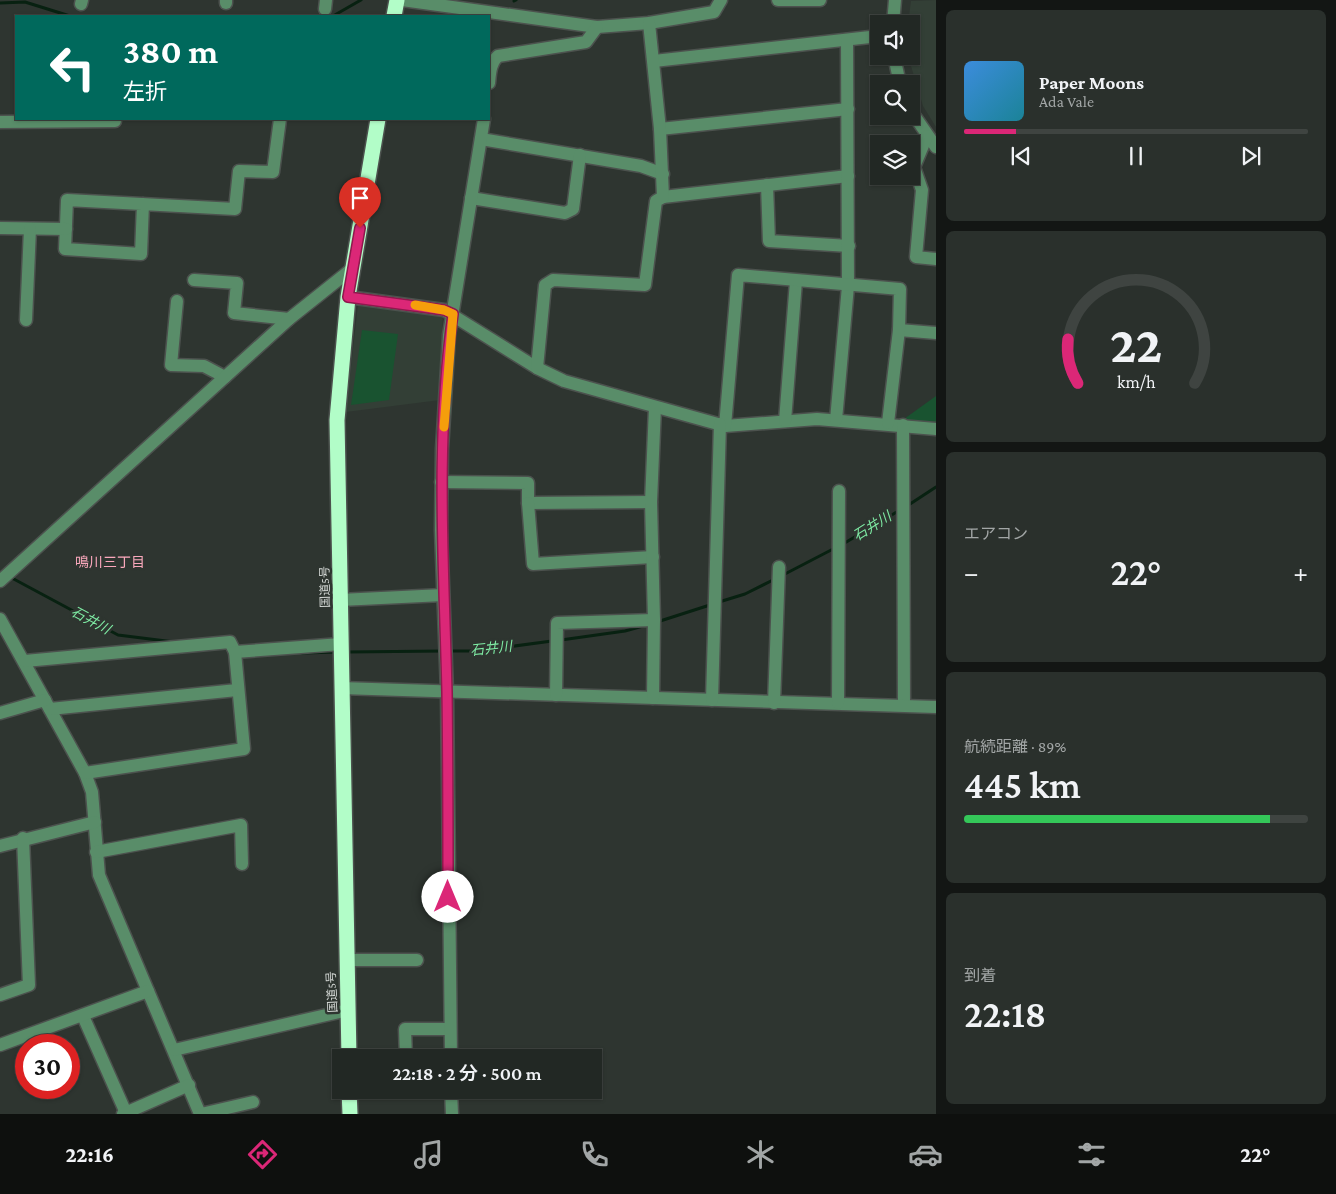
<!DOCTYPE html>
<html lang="ja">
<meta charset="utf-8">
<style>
body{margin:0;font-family:"Crimson Pro","Noto Sans JP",serif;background:#2a302c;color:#f1f3f6;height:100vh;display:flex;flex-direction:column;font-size:19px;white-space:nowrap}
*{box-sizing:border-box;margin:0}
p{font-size:16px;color:#a2a6a6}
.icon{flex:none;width:28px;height:28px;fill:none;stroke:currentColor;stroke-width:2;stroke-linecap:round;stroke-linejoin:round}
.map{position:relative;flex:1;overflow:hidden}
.side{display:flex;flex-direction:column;gap:10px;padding:10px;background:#131614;width:400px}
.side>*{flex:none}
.top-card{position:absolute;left:15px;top:15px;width:475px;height:105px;border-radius:0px;box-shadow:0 1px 4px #0004,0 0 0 1px #3f4441;background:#00695c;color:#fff;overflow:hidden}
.fabs{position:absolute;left:870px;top:15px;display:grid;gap:10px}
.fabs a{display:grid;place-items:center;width:50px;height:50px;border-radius:0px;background:#222824;box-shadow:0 1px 4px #0004,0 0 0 1px #3f4441;font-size:25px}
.speed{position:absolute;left:15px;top:1034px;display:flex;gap:10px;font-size:25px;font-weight:700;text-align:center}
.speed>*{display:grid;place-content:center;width:65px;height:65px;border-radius:50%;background:#222824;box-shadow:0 1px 4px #0004,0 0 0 1px #3f4441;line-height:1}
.speed .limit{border:8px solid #d22;background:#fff;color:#111}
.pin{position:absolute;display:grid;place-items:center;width:42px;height:42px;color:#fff;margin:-51px -21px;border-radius:50% 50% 50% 0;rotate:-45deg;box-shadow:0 0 5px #0007}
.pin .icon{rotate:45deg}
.me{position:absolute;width:55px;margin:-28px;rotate:0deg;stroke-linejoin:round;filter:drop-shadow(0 0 4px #0008)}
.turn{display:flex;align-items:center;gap:18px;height:105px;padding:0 25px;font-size:22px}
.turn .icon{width:65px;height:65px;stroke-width:2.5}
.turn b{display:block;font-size:35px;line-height:42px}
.big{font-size:38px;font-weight:600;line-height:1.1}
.side .card{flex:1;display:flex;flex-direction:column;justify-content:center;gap:8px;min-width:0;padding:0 18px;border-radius:8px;background:#2a302c}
.side .dial{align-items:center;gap:0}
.dial svg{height:130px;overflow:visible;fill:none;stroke:#3f4441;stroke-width:7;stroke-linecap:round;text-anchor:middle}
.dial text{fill:#f1f3f6;stroke:none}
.song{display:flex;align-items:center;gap:15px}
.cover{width:60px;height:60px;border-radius:8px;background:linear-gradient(135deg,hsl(210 70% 55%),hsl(190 70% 35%))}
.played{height:5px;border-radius:2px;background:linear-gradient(90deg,#db2777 15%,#3f4441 15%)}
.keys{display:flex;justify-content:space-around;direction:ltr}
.heat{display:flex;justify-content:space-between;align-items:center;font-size:28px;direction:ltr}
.charge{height:8px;border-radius:4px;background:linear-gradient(90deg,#34c759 89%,#3f4441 0)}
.trip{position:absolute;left:332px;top:1049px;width:270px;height:50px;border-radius:0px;background:#222824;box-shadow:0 1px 4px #0004,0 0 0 1px #3f4441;font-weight:600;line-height:50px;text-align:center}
.dock{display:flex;height:80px;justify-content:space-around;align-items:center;background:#0e100e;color:#a2a6a6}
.dock .icon{width:35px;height:35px}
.dock .active{color:#db2777}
.dock b{font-size:22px;color:#f1f3f6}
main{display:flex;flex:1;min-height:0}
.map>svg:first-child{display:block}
.built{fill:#333f36}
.green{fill:#195330}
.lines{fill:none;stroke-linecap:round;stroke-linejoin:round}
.stream{stroke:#082111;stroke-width:3}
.minor-casing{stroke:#4c524e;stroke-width:15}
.highway-casing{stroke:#4c524e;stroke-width:18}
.minor{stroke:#598d69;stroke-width:12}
.highway{stroke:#b2fdc8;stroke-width:15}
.route-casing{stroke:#8e194d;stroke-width:12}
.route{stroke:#db2777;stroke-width:9}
.slow{stroke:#f59e0b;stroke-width:9}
.labels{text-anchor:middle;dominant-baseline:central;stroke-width:5;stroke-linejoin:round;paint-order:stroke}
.street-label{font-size:12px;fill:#d4d8d5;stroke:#2e3530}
.water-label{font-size:14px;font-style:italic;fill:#7eeaa3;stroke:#2e3530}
.neighbourhood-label{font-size:14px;fill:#faa8bc;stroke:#2e3530}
</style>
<main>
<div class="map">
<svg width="936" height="1114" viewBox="0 0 936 1114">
<rect width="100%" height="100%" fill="#2e3530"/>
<g class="built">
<polygon points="936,0 936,127 923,106 908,56 911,56 911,24 908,24 911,1"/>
<polygon points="358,304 443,313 440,400 346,412"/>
</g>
<g class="green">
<polygon points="362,330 398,334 389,400 351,405"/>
<polygon points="936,396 936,424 904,419"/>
</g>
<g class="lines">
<g class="stream">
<polyline points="514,1 516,0"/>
<polyline points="0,3 25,2 70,16"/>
<polyline points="333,16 361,0"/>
<polyline points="907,506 936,487"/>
<polyline points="843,544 900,510"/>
<polyline points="783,575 835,548"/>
<polyline points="10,577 118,635 174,642"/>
<polyline points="719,602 745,594 775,579"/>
<polyline points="657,622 713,604"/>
<polyline points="561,640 625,631 643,626"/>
<polyline points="449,651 477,651 552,641"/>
<polyline points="347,652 443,651"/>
<polyline points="302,653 338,652"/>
</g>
<defs>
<g id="minor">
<polyline points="402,0 597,27 649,23 714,12 721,0"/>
<polyline points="778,0 820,0"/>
<polyline points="226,3 226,0"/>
<polyline points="81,4 82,0"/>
<polyline points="325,9 326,0"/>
<polyline points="893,24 895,0"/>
<polyline points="894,56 900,84"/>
<polyline points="654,61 879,36"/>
<path d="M489 83C490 74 490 63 498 56L586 42 597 27"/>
<polyline points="911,111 936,147"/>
<polyline points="0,122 115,121"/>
<polyline points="660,129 848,109"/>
<polyline points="927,136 914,167 922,190 916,257 936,259"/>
<polyline points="481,139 641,166 663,174"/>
<polyline points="767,185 769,241 849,246"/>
<polyline points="663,197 848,176"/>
<polyline points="471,198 565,213 573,209 580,155"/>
<polyline points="143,204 141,254 65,249 67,200 235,209 239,171 273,172 280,119"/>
<polyline points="0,228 66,229"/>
<polyline points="194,280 237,283 234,313 289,319"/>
<polyline points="348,297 444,310 537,368 564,381 725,426 817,419 936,429"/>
<polyline points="177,301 171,365 204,366 225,377"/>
<polyline points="26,320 30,229"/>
<polyline points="899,330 936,333"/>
<polyline points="537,368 545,285 553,280 645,285 656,201 663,197 660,129 649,23"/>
<polyline points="836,420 848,286 847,40"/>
<polyline points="785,421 796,281"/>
<polyline points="903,425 904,705"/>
<polyline points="725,426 738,275 900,289 899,330 888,423"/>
<polyline points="441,482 528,483 528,503 651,502"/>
<polyline points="528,503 533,564 653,557"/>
<polyline points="0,581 289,319 353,268"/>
<polyline points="340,600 443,595"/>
<polyline points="0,619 85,773 92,792 99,875 200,1114"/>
<polyline points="25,661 230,642 235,652 341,644"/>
<polyline points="341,688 936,707"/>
<polyline points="556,695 557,623 654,620"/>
<polyline points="653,698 654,620 651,502 655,407"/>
<polyline points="712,700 720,424"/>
<polyline points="774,703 779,567"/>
<polyline points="838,703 839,491"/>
<polyline points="50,709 237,690"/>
<polyline points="0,713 45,700"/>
<polyline points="85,773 244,749 235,652"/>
<polyline points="0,846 95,822"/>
<polyline points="96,852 241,825 242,864"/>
<polyline points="346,960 417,960"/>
<polyline points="0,995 29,985 23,838"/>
<polyline points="83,1016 126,1113"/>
<polyline points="0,1045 148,991"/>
<polyline points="174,1050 348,1010"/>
<polyline points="406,1058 405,1029 450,1029"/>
<polyline points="451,1058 447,692 441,530 442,449 449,335 484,119"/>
<polyline points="451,1090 452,1114"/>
<polyline points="123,1114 189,1085"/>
<polyline points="201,1114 253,1102"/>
</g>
<g id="highway">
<polyline points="394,16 397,0"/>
<polyline points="349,1058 337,420 348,297 378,119"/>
<polyline points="349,1090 350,1114"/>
</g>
</defs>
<use href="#minor" class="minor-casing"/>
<use href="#highway" class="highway-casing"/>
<use href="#minor" class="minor"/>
<use href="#highway" class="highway"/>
</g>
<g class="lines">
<defs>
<path id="route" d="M360 228 348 297 444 310 453 314C435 440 444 566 447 692 448 761 448 829 448 897"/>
</defs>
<use href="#route" class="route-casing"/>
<use href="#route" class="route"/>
<polyline class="slow" points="415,305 444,310 453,314 444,427"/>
</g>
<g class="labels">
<g class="street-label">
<text transform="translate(325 587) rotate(-91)">国道5号</text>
<text transform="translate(332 992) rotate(-93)">国道5号</text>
</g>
<g class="water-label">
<text transform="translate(872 526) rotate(-32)">石井川</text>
<text transform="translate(91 620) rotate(28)">石井川</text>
<text transform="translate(491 648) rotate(-6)">石井川</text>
</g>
<g class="neighbourhood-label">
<text x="110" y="562">鳴川三丁目</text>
</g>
</g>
</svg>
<div class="fabs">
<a><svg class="icon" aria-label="sound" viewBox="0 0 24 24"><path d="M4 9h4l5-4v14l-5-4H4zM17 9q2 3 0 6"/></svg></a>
<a><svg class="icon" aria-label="search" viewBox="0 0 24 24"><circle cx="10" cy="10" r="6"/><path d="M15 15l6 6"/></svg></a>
<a><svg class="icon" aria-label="layers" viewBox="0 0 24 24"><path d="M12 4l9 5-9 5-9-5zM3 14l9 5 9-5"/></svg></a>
</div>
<div class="speed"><div class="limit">30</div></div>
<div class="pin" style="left:360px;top:228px;background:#d93025"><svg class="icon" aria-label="arrive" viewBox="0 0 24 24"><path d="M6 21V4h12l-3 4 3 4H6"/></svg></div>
<svg class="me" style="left:448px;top:897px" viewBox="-20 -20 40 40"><circle r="19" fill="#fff"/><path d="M0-13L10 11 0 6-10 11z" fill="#db2777"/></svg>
<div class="trip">22:18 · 2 分 · 500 m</div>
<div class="top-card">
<div class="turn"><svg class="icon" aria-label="left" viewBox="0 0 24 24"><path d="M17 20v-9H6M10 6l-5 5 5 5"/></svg><div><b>380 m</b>左折</div></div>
</div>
</div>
<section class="side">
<div class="card">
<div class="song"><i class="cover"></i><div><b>Paper Moons</b><p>Ada Vale</p></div></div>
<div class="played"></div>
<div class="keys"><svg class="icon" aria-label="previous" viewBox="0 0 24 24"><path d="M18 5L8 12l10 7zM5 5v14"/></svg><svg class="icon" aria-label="pause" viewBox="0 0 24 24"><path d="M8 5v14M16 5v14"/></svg><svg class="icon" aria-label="next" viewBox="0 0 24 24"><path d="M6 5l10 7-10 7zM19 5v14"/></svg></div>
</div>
<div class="card dial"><svg viewBox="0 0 100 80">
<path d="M14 69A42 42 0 1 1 86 69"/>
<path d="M14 69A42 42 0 0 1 8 42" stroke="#db2777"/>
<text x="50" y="56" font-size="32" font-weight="700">22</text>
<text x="50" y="72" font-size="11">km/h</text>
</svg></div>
<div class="card"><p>エアコン</p>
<div class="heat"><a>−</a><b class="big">22°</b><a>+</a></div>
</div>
<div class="card"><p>航続距離 · 89%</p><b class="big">445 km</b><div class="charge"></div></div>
<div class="card"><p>到着</p><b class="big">22:18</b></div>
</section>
</main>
<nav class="dock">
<b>22:16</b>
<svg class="icon active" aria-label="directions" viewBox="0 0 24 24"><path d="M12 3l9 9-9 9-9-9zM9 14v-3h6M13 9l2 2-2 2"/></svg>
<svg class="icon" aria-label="music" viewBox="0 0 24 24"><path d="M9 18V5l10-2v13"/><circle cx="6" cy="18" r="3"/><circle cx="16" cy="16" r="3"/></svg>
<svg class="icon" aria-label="phone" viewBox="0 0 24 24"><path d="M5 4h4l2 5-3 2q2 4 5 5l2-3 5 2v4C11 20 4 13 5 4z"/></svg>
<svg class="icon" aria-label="climate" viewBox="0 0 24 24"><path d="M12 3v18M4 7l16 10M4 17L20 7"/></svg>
<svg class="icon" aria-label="car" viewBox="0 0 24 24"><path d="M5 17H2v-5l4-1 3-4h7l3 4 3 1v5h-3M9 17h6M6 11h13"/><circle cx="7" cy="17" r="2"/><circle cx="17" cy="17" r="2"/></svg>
<svg class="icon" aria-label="filters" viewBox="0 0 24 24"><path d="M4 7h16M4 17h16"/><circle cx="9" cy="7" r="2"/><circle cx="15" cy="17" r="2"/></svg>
<b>22°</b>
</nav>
